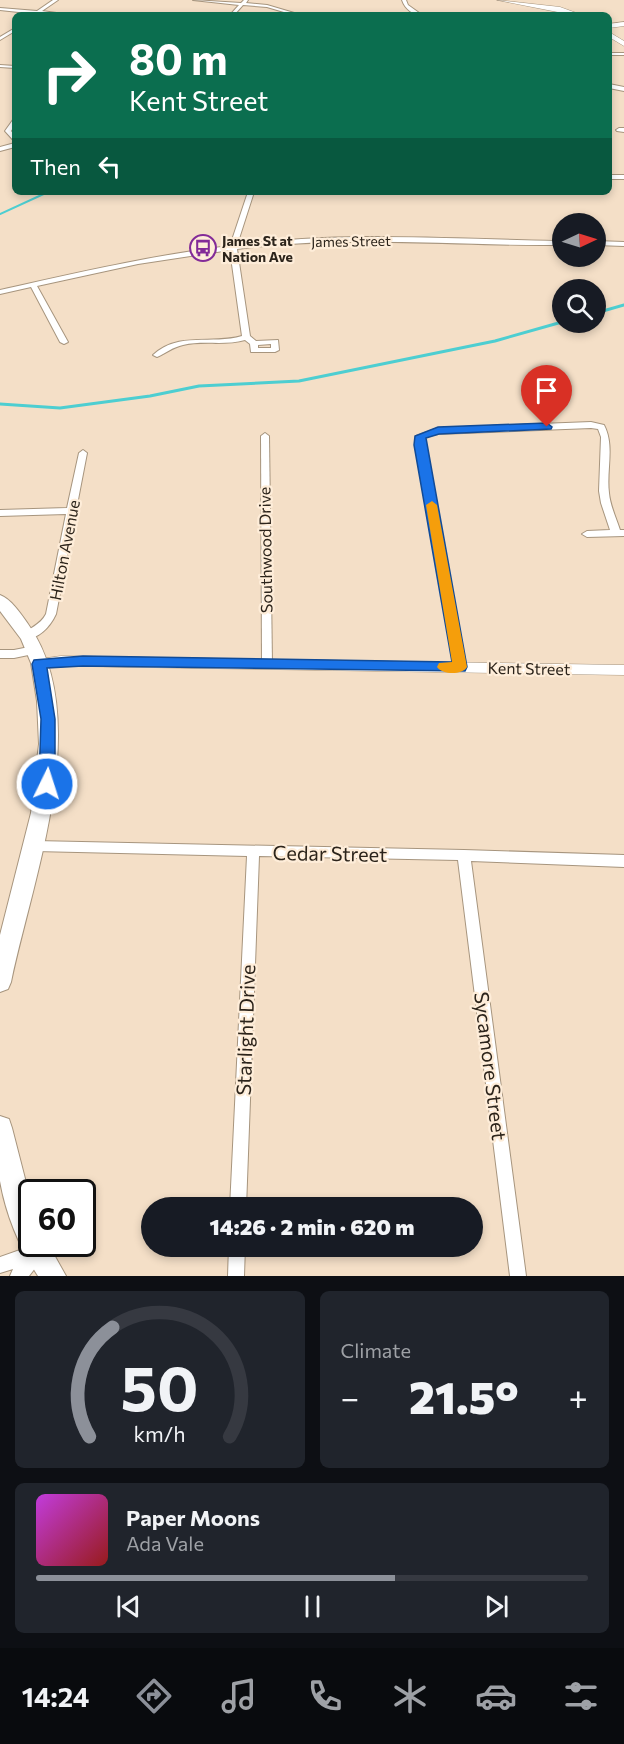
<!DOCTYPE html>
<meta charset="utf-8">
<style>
body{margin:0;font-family:Commissioner,sans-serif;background:#20242c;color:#f1f3f6;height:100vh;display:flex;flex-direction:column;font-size:22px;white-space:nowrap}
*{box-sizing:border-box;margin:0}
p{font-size:20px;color:#9ea1a6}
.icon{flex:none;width:33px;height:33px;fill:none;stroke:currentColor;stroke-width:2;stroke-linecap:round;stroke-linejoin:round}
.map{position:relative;height:1276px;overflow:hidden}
.sheet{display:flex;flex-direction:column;gap:15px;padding:15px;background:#0d0f14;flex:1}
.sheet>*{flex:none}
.banner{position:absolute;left:12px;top:12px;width:600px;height:183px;border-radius:9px;box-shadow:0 3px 9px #0003;background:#0b6e4f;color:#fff;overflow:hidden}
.needle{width:39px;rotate:86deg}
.fabs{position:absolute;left:552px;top:213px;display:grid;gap:12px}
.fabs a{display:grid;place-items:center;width:54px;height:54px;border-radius:50%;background:#171b24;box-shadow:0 3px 9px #0003;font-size:30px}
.speed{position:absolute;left:18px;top:1179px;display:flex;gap:12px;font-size:30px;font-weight:700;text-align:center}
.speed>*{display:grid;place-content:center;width:78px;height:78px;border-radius:50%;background:#171b24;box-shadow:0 3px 9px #0003;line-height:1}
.speed .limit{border:3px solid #111;border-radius:9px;background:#fff;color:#111}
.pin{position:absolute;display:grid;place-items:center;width:51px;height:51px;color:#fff;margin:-62px -26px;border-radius:50% 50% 50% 0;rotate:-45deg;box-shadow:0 0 6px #0007}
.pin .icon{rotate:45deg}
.me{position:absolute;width:66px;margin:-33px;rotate:4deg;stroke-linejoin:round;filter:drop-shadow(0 0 4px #0008)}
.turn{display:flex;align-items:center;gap:21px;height:126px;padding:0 18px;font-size:27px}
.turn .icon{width:78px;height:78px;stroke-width:2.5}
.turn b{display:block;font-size:42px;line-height:51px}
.then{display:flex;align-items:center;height:57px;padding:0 18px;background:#0003;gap:12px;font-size:22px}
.big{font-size:45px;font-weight:800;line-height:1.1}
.sheet .widget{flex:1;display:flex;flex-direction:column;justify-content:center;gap:9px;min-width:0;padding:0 21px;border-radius:9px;background:#20242c}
.sheet .dial{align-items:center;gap:0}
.dial svg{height:156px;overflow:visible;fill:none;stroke:#363941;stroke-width:7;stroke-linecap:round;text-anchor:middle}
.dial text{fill:#f1f3f6;stroke:none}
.song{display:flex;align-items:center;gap:18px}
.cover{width:72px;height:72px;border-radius:9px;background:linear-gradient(135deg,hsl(290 70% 55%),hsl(0 70% 35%))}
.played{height:6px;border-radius:3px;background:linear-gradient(90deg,#8c9099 65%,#363941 65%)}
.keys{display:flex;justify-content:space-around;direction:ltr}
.heat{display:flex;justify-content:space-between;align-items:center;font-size:33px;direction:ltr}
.sheet .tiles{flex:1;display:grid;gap:15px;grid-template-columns:1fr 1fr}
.widget:last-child{grid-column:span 2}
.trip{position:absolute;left:141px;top:1197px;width:342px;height:60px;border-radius:30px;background:#171b24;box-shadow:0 3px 9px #0003;font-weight:800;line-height:60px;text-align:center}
.dock{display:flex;height:96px;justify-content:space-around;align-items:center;background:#090b0e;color:#9ea1a6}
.dock .icon{width:42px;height:42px}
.dock .selected{color:#8c9099}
.dock b{font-size:27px;color:#f1f3f6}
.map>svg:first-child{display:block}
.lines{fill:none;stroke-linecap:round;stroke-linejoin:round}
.stream-far1{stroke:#4dced1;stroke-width:2}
.stream{stroke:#4dced1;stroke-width:3}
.minor-casing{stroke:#a7957e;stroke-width:2}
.tertiary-casing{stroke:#a7957e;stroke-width:1}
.primary-casing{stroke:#a7957e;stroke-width:2}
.minor{fill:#fff;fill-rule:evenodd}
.tertiary{fill:#fff;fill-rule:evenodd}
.primary{fill:#fff;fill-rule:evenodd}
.route{fill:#1a73e8;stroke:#114b97;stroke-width:1.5}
.slow{fill:#f59e0b}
.labels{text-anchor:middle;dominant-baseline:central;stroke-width:4.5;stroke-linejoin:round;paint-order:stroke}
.far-poi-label{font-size:14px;font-weight:bold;fill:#2c241b;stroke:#feedd9;text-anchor:start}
.far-street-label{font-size:14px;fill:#2c241b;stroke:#feedd9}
.street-label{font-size:16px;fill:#2c241b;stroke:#feedd9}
.near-street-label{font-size:20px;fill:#2c241b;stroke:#feedd9}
</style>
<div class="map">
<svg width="624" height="1276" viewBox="0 0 624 1276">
<rect width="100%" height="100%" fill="#f4dfc7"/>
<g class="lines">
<polyline class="stream-far1" points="0,214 48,192"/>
<g class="stream">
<polyline points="596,313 624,305"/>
<polyline points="0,404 60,408 150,396 199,386 299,381 495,341 562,322"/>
</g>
<defs>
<g id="minor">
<polygon points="53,0 58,0 42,11 71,15 37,14 0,10 0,8 37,11"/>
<polygon points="193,0 241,3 244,0 248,0 246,3 267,5 301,15 294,15 267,7 243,5 234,15 230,15 239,5"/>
<path d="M402 0H406L408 5 422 15C413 15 405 9 402 0Z"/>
<polygon points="15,28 15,31 0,40 0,37"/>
<rect x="609" y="53" width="15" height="2"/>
<polygon points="0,65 15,66 15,68 0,67"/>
<polygon points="609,84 624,87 624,91 609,88"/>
<polygon points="15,117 15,124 11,131 15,136 15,142 5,131"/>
<polygon points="619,128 624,128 624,132 617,131 616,130"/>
<polygon points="15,143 15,147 0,151 0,147"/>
<rect x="609" y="175" width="15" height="4"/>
<path d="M248 192H254L237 245C344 231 454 239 562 241V245C454 246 345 235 237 249L250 336 256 341 278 340 279 350 275 352H251L250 344 245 340C224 346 203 340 183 345 173 347 166 353 157 357L153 355C179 331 212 345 242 336L230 250 138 264 37 286 68 342 64 344 60 342 31 287 0 294V290C76 273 153 255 230 246ZM271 344V348H258V345Z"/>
<polygon points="596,241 624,242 624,246 596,245"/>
<path d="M591 422 604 425C615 446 606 470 609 493 610 505 616 518 620 530H624V536L587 537 582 534 587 531 610 530 601 503 599 491 601 437 598 429 591 428 438 434 424 437 465 667 464 670H456L416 445V436L438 428Z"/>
<polygon points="265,433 269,436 272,664 271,667 263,667 262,664 261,436"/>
<path d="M83 450 87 453 56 614C50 627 38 640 23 639L22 636C29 627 40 626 46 614L66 514 0 516V510L67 508 79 453Z"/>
<polygon points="34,646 38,647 39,650 38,653 14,658 0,658 0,650 14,650"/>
<polygon points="35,841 464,850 624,855 624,867 471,861 526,1276 510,1276 458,860 259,856 246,1208 230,1208 247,856 35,851 31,850 29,846 31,842"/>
<polygon points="37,1244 43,1246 45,1252 43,1258 29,1276 10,1276 13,1269 0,1273 0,1257"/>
<polygon points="229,1246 245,1246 244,1276 228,1276"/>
</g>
<g id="tertiary">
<polygon points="497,0 560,7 582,15 573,15"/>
<polygon points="624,22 624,26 609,28 609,24"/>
<polygon points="609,32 624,41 624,46 609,37"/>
<polygon points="61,656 624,665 624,675 61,666 39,669 34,668 32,664 34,660"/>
</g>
<g id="primary">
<path d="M0 595C11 599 21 614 28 624 95 718 32 880 11 982L8 989 0 992V935L31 813 39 744 37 701 31 663 21 639 0 611Z"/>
<path d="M0 1116 9 1119 12 1128 32 1206V1244H48L66 1276H38C20 1248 6 1215 0 1181 0 1161 0 1137 0 1116Z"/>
</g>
</defs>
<use href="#minor" class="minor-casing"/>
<use href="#tertiary" class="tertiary-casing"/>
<use href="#primary" class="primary-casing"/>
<use href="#minor" class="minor"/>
<use href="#tertiary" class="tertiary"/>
<use href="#primary" class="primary"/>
</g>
<polygon class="route" points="547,423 552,427 551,429 439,434 426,438 467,667 465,671 83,666 47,668 55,719 55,784 52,788 47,790 41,788 39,784 41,719 32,664 34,660 83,656 452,662 414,445 415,436 438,427"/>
<path class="slow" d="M432 501 437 505 467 667C462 675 443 675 437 667L439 663 452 662 426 505Z"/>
<defs>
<symbol id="bus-ring" viewBox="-11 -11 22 22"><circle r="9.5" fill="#feedd9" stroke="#832b98" stroke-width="1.5"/><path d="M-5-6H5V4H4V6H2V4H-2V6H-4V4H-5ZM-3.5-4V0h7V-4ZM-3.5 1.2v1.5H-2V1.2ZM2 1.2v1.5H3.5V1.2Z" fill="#832b98"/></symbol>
</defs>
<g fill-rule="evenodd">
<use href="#bus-ring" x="188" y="233" width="30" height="30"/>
</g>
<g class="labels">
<g class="far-poi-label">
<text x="222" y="240">James St at<tspan x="222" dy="16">Nation Ave</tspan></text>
</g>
<g class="far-street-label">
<text transform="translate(351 241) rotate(-1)">James Street</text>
</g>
<g class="street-label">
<text transform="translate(64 550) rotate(-79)">Hilton Avenue</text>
<text transform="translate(265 550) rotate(-91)">Southwood Drive</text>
<text transform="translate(529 668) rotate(1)">Kent Street</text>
</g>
<g class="near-street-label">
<text transform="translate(330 853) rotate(1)">Cedar Street</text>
<text transform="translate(245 1030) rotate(-88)">Starlight Drive</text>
<text transform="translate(491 1066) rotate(83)">Sycamore Street</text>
</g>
</g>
</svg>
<div class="fabs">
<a><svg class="needle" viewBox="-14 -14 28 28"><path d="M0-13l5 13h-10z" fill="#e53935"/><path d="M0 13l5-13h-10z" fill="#9ea1a6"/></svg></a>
<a><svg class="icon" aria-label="search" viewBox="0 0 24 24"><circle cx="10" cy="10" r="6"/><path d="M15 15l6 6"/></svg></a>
</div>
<div class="speed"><div class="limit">60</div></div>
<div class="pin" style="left:547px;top:427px;background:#d93025"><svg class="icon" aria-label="arrive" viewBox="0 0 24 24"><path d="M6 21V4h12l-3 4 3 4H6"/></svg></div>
<svg class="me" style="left:47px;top:784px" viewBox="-20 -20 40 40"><circle r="17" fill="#1a73e8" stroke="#fff" stroke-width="3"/><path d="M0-11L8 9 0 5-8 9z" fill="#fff"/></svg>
<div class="trip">14:26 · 2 min · 620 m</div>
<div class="banner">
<div class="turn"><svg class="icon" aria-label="right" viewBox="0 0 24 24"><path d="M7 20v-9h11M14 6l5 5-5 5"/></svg><div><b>80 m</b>Kent Street</div></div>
<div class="then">Then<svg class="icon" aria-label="left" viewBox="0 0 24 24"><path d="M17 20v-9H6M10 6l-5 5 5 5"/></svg></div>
</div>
</div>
<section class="sheet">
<div class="tiles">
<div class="widget dial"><svg viewBox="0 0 100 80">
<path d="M14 69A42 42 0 1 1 86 69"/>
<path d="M14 69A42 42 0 0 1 26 13" stroke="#8c9099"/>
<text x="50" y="56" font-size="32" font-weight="700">50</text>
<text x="50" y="72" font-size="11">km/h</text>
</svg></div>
<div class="widget"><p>Climate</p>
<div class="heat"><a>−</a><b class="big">21.5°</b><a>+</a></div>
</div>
<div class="widget">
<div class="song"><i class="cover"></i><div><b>Paper Moons</b><p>Ada Vale</p></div></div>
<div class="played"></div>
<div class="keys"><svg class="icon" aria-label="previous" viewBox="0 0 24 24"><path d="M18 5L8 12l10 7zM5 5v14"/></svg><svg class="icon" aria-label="pause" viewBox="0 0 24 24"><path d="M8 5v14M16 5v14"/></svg><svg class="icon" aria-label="next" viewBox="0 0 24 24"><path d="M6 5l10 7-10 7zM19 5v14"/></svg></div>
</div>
</div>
</section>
<nav class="dock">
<b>14:24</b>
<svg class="icon selected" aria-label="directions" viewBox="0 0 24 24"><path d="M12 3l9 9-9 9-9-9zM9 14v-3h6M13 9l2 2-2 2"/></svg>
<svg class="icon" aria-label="music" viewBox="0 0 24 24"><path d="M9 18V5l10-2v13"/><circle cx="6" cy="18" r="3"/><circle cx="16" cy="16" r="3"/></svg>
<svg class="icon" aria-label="phone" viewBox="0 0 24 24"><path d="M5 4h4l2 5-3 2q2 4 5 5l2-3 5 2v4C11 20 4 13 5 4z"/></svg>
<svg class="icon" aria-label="climate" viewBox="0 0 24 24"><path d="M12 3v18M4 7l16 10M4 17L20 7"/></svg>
<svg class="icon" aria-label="car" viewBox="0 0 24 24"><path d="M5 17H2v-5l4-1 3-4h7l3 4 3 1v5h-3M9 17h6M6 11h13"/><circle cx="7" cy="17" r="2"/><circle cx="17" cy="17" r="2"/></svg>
<svg class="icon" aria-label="filters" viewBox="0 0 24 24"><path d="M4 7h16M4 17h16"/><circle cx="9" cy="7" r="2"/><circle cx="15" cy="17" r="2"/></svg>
</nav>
